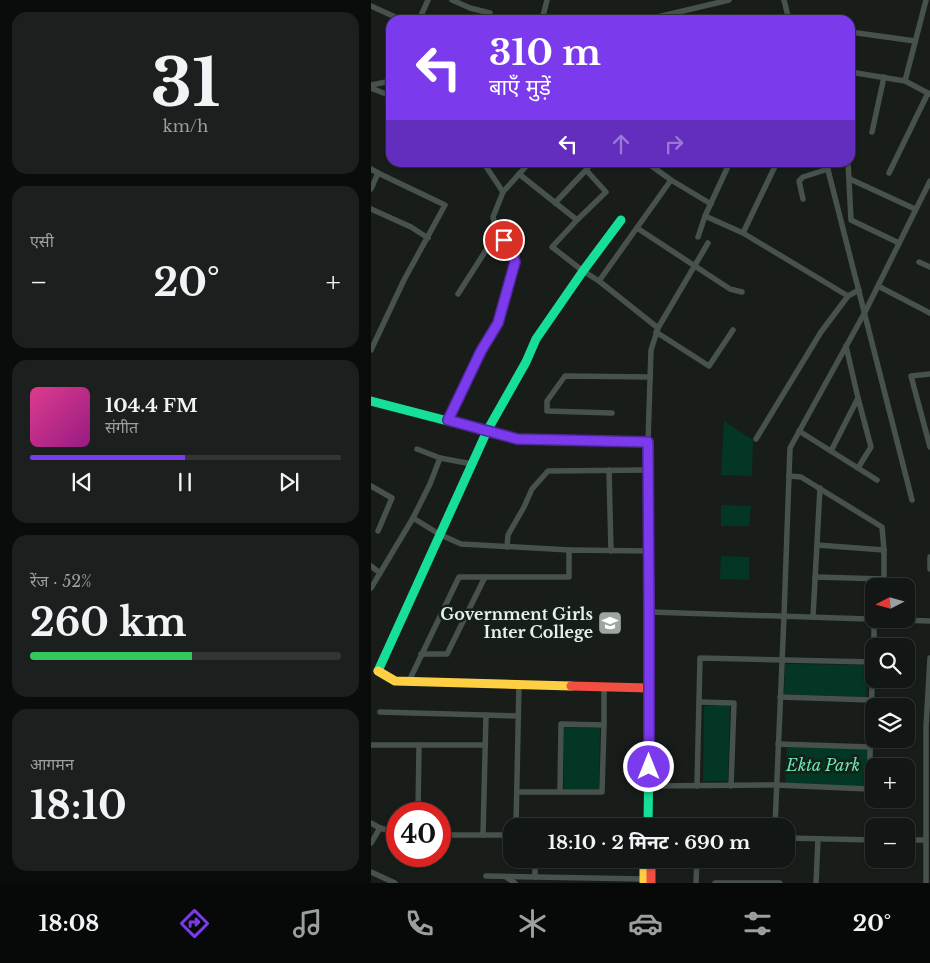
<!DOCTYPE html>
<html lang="hi">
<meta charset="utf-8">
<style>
body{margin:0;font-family:"Libre Baskerville","Noto Sans Devanagari",serif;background:#1b1f1d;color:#f1f3f6;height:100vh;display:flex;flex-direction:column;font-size:19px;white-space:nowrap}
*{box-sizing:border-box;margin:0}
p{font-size:16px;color:#9c9fa0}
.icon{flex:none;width:28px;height:28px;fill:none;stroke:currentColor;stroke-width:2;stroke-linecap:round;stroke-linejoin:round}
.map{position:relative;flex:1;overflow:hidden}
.side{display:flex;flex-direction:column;gap:12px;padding:12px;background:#0a0c0b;width:371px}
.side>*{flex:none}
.banner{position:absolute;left:15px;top:15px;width:469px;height:152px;border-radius:15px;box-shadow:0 1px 4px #0004,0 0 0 1px #313534;background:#7c3aed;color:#fff;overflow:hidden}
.needle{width:32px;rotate:264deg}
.fabs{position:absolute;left:494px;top:578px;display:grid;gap:10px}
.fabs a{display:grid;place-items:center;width:50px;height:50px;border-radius:10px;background:#121614;box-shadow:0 1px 4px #0004,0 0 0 1px #313534;font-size:25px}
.speed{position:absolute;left:15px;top:802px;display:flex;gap:10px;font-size:25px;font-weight:700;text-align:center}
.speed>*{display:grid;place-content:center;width:65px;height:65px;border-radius:50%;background:#121614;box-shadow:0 1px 4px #0004,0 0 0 1px #313534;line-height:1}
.speed .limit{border:8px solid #d22;background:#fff;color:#111}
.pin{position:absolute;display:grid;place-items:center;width:42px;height:42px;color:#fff;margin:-21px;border:2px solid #fff;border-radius:50%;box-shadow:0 1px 5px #0007}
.me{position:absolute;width:55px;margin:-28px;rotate:0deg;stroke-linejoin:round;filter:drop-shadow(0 0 4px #0008)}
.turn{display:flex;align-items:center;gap:18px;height:105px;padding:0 20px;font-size:22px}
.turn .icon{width:65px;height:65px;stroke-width:2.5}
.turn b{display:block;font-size:35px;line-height:42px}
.lanes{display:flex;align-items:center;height:48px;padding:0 20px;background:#0003;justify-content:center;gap:25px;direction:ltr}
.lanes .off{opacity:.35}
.big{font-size:38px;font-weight:700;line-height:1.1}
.side .widget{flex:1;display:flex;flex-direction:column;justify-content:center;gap:8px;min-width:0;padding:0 18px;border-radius:15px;background:#1b1f1d}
.side .dial{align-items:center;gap:0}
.dial b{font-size:65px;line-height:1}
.song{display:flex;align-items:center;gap:15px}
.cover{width:60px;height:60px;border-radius:8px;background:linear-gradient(135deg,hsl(330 70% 55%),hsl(310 70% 35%))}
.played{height:5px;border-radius:2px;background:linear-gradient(90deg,#7c3aed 50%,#313534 50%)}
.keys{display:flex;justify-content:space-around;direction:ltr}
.heat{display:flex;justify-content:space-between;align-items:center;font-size:28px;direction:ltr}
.charge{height:8px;border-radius:4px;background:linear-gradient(90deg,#34c759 52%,#313534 0)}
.trip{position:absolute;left:132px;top:818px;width:292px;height:50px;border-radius:15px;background:#121614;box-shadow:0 1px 4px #0004,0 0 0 1px #313534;font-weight:700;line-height:50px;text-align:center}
.dock{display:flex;height:80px;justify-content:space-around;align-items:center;background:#070908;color:#9c9fa0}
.dock .icon{width:35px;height:35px}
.dock .on{color:#7c3aed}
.dock b{font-size:22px;color:#f1f3f6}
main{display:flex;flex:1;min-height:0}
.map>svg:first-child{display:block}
.green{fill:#033624}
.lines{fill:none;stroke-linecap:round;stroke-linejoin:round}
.street{stroke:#47524c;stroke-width:5.5}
.fast{stroke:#16e098;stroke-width:9}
.slow{stroke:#ffcf43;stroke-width:9}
.jam{stroke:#f24e42;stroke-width:9}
.route-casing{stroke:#51269a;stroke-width:12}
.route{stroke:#7c3aed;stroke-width:9}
.labels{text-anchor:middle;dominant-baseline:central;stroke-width:5;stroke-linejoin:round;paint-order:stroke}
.poi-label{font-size:16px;font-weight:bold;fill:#e8f0eb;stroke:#15201a;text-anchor:end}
.park-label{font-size:16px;font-style:italic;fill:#68e7b0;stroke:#15201a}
</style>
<main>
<section class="side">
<div class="widget dial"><b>31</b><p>km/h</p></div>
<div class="widget"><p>एसी</p>
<div class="heat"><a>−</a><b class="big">20°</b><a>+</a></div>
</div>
<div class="widget">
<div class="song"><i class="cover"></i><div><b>104.4 FM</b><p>संगीत</p></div></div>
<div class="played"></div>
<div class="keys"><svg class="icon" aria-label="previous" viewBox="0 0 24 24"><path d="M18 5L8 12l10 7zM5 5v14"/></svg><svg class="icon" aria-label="pause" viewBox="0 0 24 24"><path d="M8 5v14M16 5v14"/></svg><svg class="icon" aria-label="next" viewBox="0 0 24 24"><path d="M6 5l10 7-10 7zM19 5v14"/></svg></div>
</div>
<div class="widget"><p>रेंज · 52%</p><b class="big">260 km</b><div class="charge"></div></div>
<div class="widget"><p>आगमन</p><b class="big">18:10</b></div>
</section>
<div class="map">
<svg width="559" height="883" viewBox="0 0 559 883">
<rect width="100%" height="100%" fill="#181d1a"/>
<g class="green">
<polygon points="353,421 382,440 381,476 350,475"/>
<polygon points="350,505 380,506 378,526 350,526"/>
<polygon points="350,556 378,557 378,580 349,579"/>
<polygon points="414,664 498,665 495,697 413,694"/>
<polygon points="359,705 357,781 332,781 333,706"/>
<polygon points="192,727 229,728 228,789 193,789"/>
<polygon points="416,745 498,747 497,788 414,784"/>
</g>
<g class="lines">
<g class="street">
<polyline points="81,0 99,8 119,13"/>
<polyline points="413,0 418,20"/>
<polyline points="0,6 31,20"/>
<polyline points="48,20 57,0"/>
<polyline points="171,20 176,0"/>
<polyline points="274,20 358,0"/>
<polyline points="479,32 544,41"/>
<polyline points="479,72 534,81 559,94"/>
<polyline points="534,81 555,0"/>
<polyline points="0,85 20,81"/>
<polyline points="0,88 20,96"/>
<polyline points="501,132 513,77"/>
<polyline points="275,162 300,180 340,204"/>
<polyline points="359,162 334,216 372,233 477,296"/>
<polyline points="455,162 541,500"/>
<polyline points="477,162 480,220 528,243"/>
<polyline points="0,169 7,173"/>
<polyline points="518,173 557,93"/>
<polyline points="148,174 206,220 235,192 215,170 222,162"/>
<polyline points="479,179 544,209"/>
<polyline points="0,189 7,173 74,205 33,280 0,350"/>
<polyline points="132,192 159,162"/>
<polyline points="432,199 428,181 432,177 457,169"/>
<polyline points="184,203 215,170"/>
<polyline points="0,209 40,227 57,238"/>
<polyline points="206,220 181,247 212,271 228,281 287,328"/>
<polyline points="266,228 359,289 371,292"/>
<polyline points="372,233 406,162"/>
<polyline points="327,237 334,216"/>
<polyline points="548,262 559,267"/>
<polyline points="228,281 300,180"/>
<polyline points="507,286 559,313"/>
<polyline points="87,294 126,233"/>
<polyline points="285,332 338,366 362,330"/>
<polyline points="559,374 540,376 559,447"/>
<polyline points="241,413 176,411 176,401 194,376 279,377"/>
<polyline points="77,420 110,351 127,323 146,254 126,233 122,217 132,192 112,162"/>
<polyline points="428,431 506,480"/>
<polyline points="385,439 450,332 477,296 488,290"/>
<polyline points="277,442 280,350 287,328 337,243"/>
<polyline points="46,449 69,458 101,464"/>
<polyline points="460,451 487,398 475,346"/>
<polyline points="69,458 59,484 42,518 68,534 90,544 198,550"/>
<polyline points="487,468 500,447 487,398"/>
<polyline points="238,470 240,551"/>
<polyline points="418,476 430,477 511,527 513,550 513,579 444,577"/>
<polyline points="0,486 21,498 7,531"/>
<polyline points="446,545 513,550"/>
<polyline points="136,547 137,535 153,507 161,489 177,471 277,470"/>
<polyline points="559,557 559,569"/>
<polyline points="0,566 9,573"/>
<polyline points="0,588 42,518"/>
<polyline points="279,612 559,621"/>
<polyline points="442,617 449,488"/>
<polyline points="503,646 503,619"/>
<polyline points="50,654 76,654 114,577"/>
<polyline points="38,681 88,577 198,577 198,550 278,551"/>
<polyline points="409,697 501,700"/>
<polyline points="329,702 363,703 360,786"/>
<polyline points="9,712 147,716"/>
<polyline points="233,725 233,686"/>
<polyline points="407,744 499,747"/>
<polyline points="0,745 48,745 47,814"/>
<polyline points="48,745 114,745"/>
<polyline points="278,786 405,785 498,789 502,652"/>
<polyline points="326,786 329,658 502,662"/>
<polyline points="146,792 231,792 233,725 190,724 189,792"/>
<polyline points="0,823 9,828"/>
<polyline points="145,826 148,684"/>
<polyline points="404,826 413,616 419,448 494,312 559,181"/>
<polyline points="69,835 141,835"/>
<polyline points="112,835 115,715"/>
<polyline points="416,838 502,840"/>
<polyline points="535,840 555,840"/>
<polyline points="0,843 9,828 26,833"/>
<polyline points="164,859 164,877"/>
<polyline points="0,872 24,883"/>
<polyline points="115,876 273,879"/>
<polyline points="135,877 144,883"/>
<polyline points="325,883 326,859"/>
<polyline points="344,883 409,883"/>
<polyline points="445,883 447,839"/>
<polyline points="555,883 555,727 559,658"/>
</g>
<g class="fast">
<polyline points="0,401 146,439 268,442"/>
<polyline points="7,671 116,431 155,362 165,339 212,271 250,220"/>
<polyline points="277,826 278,750"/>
</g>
<g class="slow">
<polyline points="268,442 277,442 279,612 278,750"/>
<polyline points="7,671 24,681 200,686"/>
<polyline points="273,859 273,883"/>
</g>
<g class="jam">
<polyline points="200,686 278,688"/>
<polyline points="280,859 280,883"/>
</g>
</g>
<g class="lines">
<defs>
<polyline id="route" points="133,240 140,248 144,262 127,323 110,351 77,420 146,439 277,442 278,612 278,767"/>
</defs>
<use href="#route" class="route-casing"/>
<use href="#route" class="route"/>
</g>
<defs>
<symbol id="school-square" viewBox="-11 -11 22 22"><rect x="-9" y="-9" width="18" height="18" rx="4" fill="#9fa6a2" stroke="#15201a"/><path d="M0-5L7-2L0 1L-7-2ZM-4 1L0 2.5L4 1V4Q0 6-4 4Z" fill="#fff"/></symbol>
</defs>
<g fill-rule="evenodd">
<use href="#school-square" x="225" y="609" width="28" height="28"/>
</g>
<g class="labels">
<g class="poi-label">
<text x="222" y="614">Government Girls<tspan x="222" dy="18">Inter College</tspan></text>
</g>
<g class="park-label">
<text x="452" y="765">Ekta Park</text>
</g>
</g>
</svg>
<div class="fabs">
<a><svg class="needle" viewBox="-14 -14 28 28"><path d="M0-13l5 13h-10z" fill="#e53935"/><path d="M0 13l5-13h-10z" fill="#9c9fa0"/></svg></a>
<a><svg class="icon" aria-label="search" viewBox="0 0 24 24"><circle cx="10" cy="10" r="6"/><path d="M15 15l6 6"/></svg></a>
<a><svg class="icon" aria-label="layers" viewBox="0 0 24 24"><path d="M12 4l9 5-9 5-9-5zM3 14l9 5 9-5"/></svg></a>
<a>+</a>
<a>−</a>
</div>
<div class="speed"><div class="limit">40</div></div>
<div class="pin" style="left:133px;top:240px;background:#d93025"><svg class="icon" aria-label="arrive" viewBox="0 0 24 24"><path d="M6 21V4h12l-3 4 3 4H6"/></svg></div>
<svg class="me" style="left:278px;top:767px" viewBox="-20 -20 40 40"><circle r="17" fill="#7c3aed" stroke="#fff" stroke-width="3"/><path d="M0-11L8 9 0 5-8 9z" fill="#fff"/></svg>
<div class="trip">18:10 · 2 मिनट · 690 m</div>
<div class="banner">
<div class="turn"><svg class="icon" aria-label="left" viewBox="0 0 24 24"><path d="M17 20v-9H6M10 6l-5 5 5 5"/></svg><div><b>310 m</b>बाएँ मुड़ें</div></div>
<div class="lanes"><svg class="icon" aria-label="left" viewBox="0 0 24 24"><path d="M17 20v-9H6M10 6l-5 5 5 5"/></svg><svg class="icon off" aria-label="ahead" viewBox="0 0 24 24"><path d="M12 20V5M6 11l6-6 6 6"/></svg><svg class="icon off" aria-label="right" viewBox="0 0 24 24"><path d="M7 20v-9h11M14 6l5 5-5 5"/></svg></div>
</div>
</div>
</main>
<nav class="dock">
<b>18:08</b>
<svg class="icon on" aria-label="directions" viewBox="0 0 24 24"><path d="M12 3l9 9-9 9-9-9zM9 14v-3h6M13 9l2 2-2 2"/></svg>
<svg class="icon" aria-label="music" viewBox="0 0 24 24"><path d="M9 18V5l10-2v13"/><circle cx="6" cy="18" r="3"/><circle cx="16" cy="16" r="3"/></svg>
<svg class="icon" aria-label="phone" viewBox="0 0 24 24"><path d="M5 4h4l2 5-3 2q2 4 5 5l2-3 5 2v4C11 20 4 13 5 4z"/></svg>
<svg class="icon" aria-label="climate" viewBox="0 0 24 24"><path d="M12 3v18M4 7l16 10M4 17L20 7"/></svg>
<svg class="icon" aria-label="car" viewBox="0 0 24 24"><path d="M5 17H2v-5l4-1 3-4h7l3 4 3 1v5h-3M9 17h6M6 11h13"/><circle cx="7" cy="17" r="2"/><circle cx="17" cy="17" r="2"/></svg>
<svg class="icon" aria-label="filters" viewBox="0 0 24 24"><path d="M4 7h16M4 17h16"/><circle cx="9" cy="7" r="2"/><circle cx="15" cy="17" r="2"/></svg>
<b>20°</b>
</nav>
